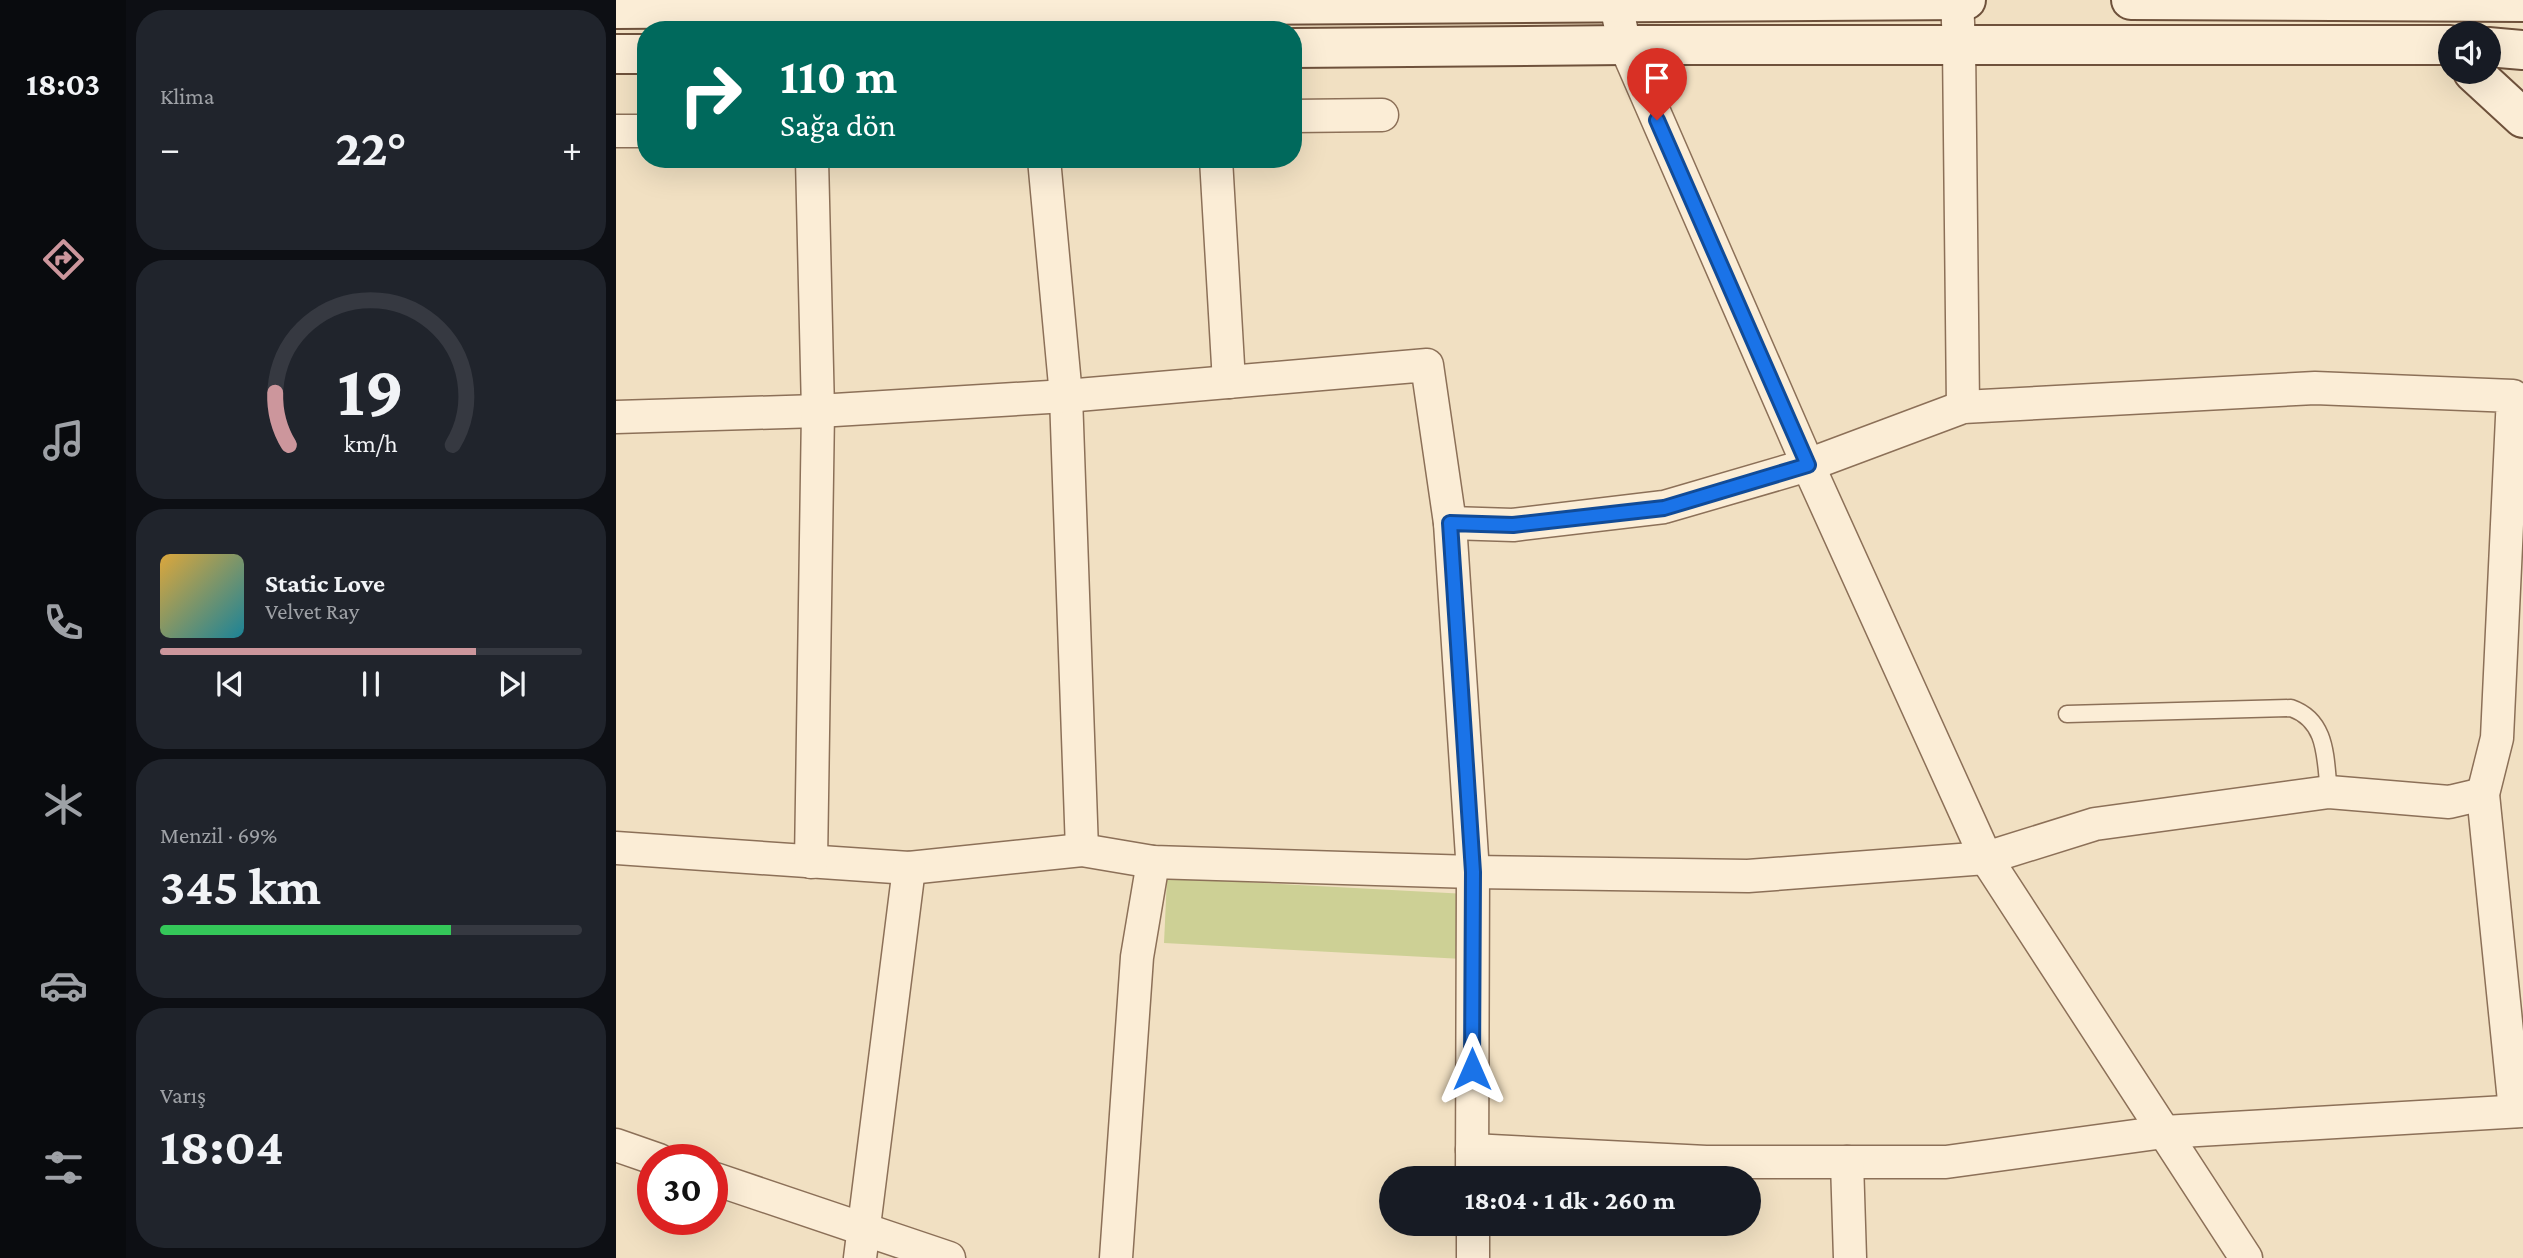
<!DOCTYPE html>
<html lang="tr">
<meta charset="utf-8">
<style>
body{margin:0;font-family:"Crimson Pro",serif;background:#20242c;color:#f1f3f6;height:100vh;display:flex;flex-direction:column;font-size:26px;white-space:nowrap}
*{box-sizing:border-box;margin:0}
p{font-size:23px;color:#9ea1a6}
.icon{flex:none;width:38px;height:38px;fill:none;stroke:currentColor;stroke-width:2;stroke-linecap:round;stroke-linejoin:round}
.map{position:relative;flex:1;overflow:hidden}
.drawer{display:flex;flex-direction:column;gap:10px;padding:10px;background:#0d0f14;width:490px}
.drawer>*{flex:none}
.hud{position:absolute;left:21px;top:21px;width:665px;height:147px;border-radius:28px;box-shadow:0 7px 28px #0002;background:#00695c;color:#fff;overflow:hidden}
.fabs{position:absolute;left:1822px;top:21px;display:grid;gap:14px}
.fabs a{display:grid;place-items:center;width:63px;height:63px;border-radius:50%;background:#171b24;box-shadow:0 7px 28px #0002;font-size:35px}
.speed{position:absolute;left:21px;top:1144px;display:flex;gap:14px;font-size:35px;font-weight:700;text-align:center}
.speed>*{display:grid;place-content:center;width:91px;height:91px;border-radius:50%;background:#171b24;box-shadow:0 7px 28px #0002;line-height:1}
.speed .limit{border:10px solid #d22;background:#fff;color:#111}
.pin{position:absolute;display:grid;place-items:center;width:60px;height:60px;color:#fff;margin:-72px -30px;border-radius:50% 50% 50% 0;rotate:-45deg;box-shadow:0 0 7px #0007}
.pin .icon{rotate:45deg}
.me{position:absolute;width:77px;margin:-38px;rotate:0deg;stroke-linejoin:round;filter:drop-shadow(0 0 5px #0008)}
.turn{display:flex;align-items:center;gap:24px;height:147px;padding:0 28px;font-size:32px}
.turn .icon{width:91px;height:91px;stroke-width:2.5}
.turn b{display:block;font-size:49px;line-height:60px}
.big{font-size:52px;font-weight:700;line-height:1.1}
.drawer .widget{flex:1;display:flex;flex-direction:column;justify-content:center;gap:10px;min-width:0;padding:0 24px;border-radius:28px;background:#20242c}
.drawer .dial{align-items:center;gap:0}
.dial svg{height:182px;overflow:visible;fill:none;stroke:#363941;stroke-width:7;stroke-linecap:round;text-anchor:middle}
.dial text{fill:#f1f3f6;stroke:none}
.song{display:flex;align-items:center;gap:21px}
.cover{width:84px;height:84px;border-radius:10px;background:linear-gradient(135deg,hsl(40 70% 55%),hsl(190 70% 35%))}
.played{height:7px;border-radius:4px;background:linear-gradient(90deg,#cc969c 75%,#363941 75%)}
.keys{display:flex;justify-content:space-around;direction:ltr}
.heat{display:flex;justify-content:space-between;align-items:center;font-size:38px;direction:ltr}
.charge{height:10px;border-radius:5px;background:linear-gradient(90deg,#34c759 69%,#363941 0)}
.trip{position:absolute;left:763px;top:1166px;width:382px;height:70px;border-radius:35px;background:#171b24;box-shadow:0 7px 28px #0002;font-weight:700;line-height:70px;text-align:center}
main{display:flex;flex:1;min-height:0}
.dock{display:flex;flex-direction:column;width:126px;justify-content:space-around;align-items:center;background:#090b0e;color:#9ea1a6}
.dock .icon{width:49px;height:49px}
.dock .active{color:#cc969c}
.dock b{font-size:32px;color:#f1f3f6}
.map>svg:first-child{display:block}
.green{fill:#cdd095}
.lines{fill:none;stroke-linecap:round;stroke-linejoin:round}
.lane-casing{stroke:#8c7058;stroke-width:19}
.street-casing{stroke:#8c7058;stroke-width:35}
.secondary-casing{stroke:#6e513b;stroke-width:42}
.lane{stroke:#fbedd6;stroke-width:16}
.street{stroke:#fbedd6;stroke-width:32}
.secondary{stroke:#fbedd6;stroke-width:38}
.route-casing{stroke:#114b97;stroke-width:18}
.route{stroke:#1a73e8;stroke-width:12}
</style>
<main>
<nav class="dock">
<b>18:03</b>
<svg class="icon active" aria-label="directions" viewBox="0 0 24 24"><path d="M12 3l9 9-9 9-9-9zM9 14v-3h6M13 9l2 2-2 2"/></svg>
<svg class="icon" aria-label="music" viewBox="0 0 24 24"><path d="M9 18V5l10-2v13"/><circle cx="6" cy="18" r="3"/><circle cx="16" cy="16" r="3"/></svg>
<svg class="icon" aria-label="phone" viewBox="0 0 24 24"><path d="M5 4h4l2 5-3 2q2 4 5 5l2-3 5 2v4C11 20 4 13 5 4z"/></svg>
<svg class="icon" aria-label="climate" viewBox="0 0 24 24"><path d="M12 3v18M4 7l16 10M4 17L20 7"/></svg>
<svg class="icon" aria-label="car" viewBox="0 0 24 24"><path d="M5 17H2v-5l4-1 3-4h7l3 4 3 1v5h-3M9 17h6M6 11h13"/><circle cx="7" cy="17" r="2"/><circle cx="17" cy="17" r="2"/></svg>
<svg class="icon" aria-label="filters" viewBox="0 0 24 24"><path d="M4 7h16M4 17h16"/><circle cx="9" cy="7" r="2"/><circle cx="15" cy="17" r="2"/></svg>
</nav>
<section class="drawer">
<div class="widget"><p>Klima</p>
<div class="heat"><a>−</a><b class="big">22°</b><a>+</a></div>
</div>
<div class="widget dial"><svg viewBox="0 0 100 80">
<path d="M14 69A42 42 0 1 1 86 69"/>
<path d="M14 69A42 42 0 0 1 8 46" stroke="#cc969c"/>
<text x="50" y="56" font-size="32" font-weight="700">19</text>
<text x="50" y="72" font-size="11">km/h</text>
</svg></div>
<div class="widget">
<div class="song"><i class="cover"></i><div><b>Static Love</b><p>Velvet Ray</p></div></div>
<div class="played"></div>
<div class="keys"><svg class="icon" aria-label="previous" viewBox="0 0 24 24"><path d="M18 5L8 12l10 7zM5 5v14"/></svg><svg class="icon" aria-label="pause" viewBox="0 0 24 24"><path d="M8 5v14M16 5v14"/></svg><svg class="icon" aria-label="next" viewBox="0 0 24 24"><path d="M6 5l10 7-10 7zM19 5v14"/></svg></div>
</div>
<div class="widget"><p>Menzil · 69%</p><b class="big">345 km</b><div class="charge"></div></div>
<div class="widget"><p>Varış</p><b class="big">18:04</b></div>
</section>
<div class="map">
<svg width="1907" height="1258" viewBox="0 0 1907 1258">
<rect width="100%" height="100%" fill="#f1e0c2"/>
<polygon class="green" points="551,878 851,894 847,959 548,943"/>
<g class="lines">
<defs>
<path id="lane" d="M1451 714 1675 708C1712 721 1709 759 1713 792"/>
<g id="street">
<polyline points="1341,0 1343,45 1347,407"/>
<polyline points="999,2 1009,45 1192,465 1370,858 1630,1258"/>
<polyline points="677,116 766,115"/>
<polyline points="0,131 30,131"/>
<polyline points="428,159 450,396 466,850"/>
<polyline points="600,159 613,382"/>
<polyline points="0,417 202,411 450,396 811,365 834,523 857,872 856,1178"/>
<polyline points="834,523 897,525 1048,507 1192,465 1347,407 1699,388 1897,396 1881,738 1867,794 1899,1111"/>
<polyline points="0,848 293,868 466,850 537,862 857,872 1132,876 1370,858 1479,824 1713,792 1833,802 1867,794"/>
<polyline points="195,862 202,411 196,159"/>
<polyline points="0,1145 43,1160"/>
<polyline points="856,1150 1090,1162 1330,1162 1548,1132 1907,1111"/>
<polyline points="1231,1162 1234,1258"/>
<polyline points="96,1178 333,1258"/>
<polyline points="857,1223 857,1258"/>
<polyline points="244,1258 293,868"/>
<polyline points="500,1258 521,957 537,862"/>
</g>
<g id="secondary">
<polyline points="1515,0 1907,2"/>
<polyline points="0,9 1350,0"/>
<polyline points="1872,47 1907,50"/>
<polyline points="677,48 1009,45 1834,45"/>
<polyline points="0,54 30,54"/>
<polyline points="1857,72 1907,118"/>
</g>
</defs>
<use href="#lane" class="lane-casing"/>
<use href="#street" class="street-casing"/>
<use href="#secondary" class="secondary-casing"/>
<use href="#lane" class="lane"/>
<use href="#street" class="street"/>
<use href="#secondary" class="secondary"/>
</g>
<g class="lines">
<defs>
<polyline id="route" points="856,1069 857,872 834,523 897,525 1048,508 1192,465 1041,120"/>
</defs>
<use href="#route" class="route-casing"/>
<use href="#route" class="route"/>
</g>
</svg>
<div class="fabs">
<a><svg class="icon" aria-label="sound" viewBox="0 0 24 24"><path d="M4 9h4l5-4v14l-5-4H4zM17 9q2 3 0 6"/></svg></a>
</div>
<div class="speed"><div class="limit">30</div></div>
<div class="pin" style="left:1041px;top:120px;background:#d93025"><svg class="icon" aria-label="arrive" viewBox="0 0 24 24"><path d="M6 21V4h12l-3 4 3 4H6"/></svg></div>
<svg class="me" style="left:856px;top:1069px" viewBox="-20 -20 40 40"><path d="M0-17L14 15 0 8-14 15z" fill="#1a73e8" stroke="#fff" stroke-width="4"/></svg>
<div class="trip">18:04 · 1 dk · 260 m</div>
<div class="hud">
<div class="turn"><svg class="icon" aria-label="right" viewBox="0 0 24 24"><path d="M7 20v-9h11M14 6l5 5-5 5"/></svg><div><b>110 m</b>Sağa dön</div></div>
</div>
</div>
</main>
